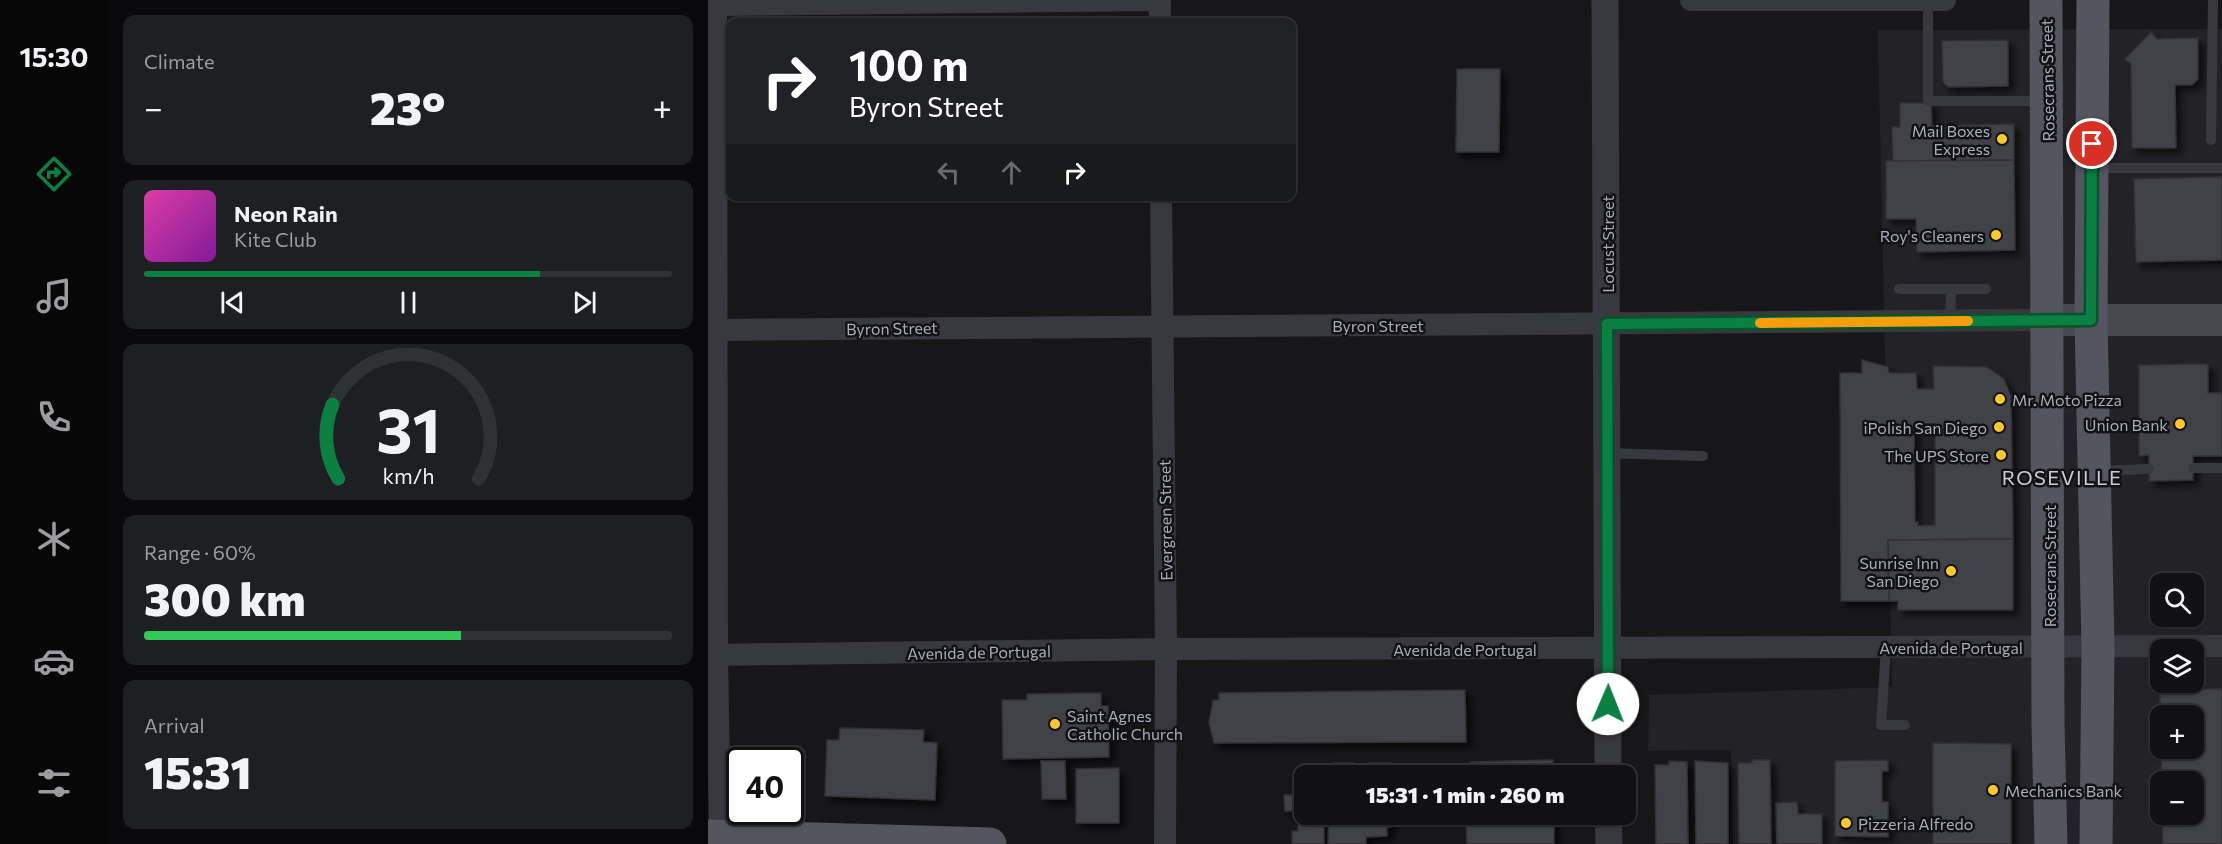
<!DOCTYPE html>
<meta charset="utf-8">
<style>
body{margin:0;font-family:Commissioner,sans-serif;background:#1e1f22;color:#f1f3f6;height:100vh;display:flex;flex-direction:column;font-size:22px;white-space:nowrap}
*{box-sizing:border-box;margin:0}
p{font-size:20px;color:#9c9da0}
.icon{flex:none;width:33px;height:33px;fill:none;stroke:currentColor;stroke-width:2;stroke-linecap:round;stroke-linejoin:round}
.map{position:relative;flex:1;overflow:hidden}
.side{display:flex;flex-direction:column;gap:15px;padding:15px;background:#09090b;width:600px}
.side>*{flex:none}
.top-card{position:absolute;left:18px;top:18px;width:570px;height:183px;border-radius:12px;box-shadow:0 2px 4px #0004,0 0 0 2px #303134;background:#202124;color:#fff;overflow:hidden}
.controls{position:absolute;left:1442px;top:573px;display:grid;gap:12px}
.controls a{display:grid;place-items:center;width:54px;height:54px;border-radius:12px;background:#111114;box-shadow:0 2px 4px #0004,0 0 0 2px #303134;font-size:30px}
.speed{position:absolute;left:18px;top:747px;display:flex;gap:12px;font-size:30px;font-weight:700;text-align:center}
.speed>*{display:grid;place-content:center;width:78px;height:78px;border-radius:50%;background:#111114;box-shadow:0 2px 4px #0004,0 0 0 2px #303134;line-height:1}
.speed .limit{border:3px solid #111;border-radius:9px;background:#fff;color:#111}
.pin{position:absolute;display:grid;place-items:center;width:51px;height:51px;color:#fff;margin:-26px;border:3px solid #fff;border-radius:50%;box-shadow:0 2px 6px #0007}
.me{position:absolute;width:66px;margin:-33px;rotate:1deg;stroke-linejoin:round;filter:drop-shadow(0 0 4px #0008)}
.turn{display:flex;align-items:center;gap:21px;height:126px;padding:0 24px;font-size:27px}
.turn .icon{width:78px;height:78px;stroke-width:2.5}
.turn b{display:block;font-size:42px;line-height:51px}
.lanes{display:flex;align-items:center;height:57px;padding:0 24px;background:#0003;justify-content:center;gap:30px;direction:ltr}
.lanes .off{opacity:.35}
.big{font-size:45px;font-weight:800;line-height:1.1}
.side .widget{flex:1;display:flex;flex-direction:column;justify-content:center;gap:9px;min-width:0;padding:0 21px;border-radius:12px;background:#1e1f22}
.side .dial{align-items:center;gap:0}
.dial svg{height:156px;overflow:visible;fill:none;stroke:#303134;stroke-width:7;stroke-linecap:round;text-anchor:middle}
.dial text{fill:#f1f3f6;stroke:none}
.song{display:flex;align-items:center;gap:18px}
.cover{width:72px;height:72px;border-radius:9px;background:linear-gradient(135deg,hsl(320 70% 55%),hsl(290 70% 35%))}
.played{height:6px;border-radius:3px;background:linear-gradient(90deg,#0b8043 75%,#303134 75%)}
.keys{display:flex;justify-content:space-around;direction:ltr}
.heat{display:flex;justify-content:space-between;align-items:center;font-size:33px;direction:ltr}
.charge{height:9px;border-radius:4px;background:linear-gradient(90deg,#34c759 60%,#303134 0)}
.trip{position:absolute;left:586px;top:765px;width:342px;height:60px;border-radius:12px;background:#111114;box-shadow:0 2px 4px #0004,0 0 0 2px #303134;font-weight:800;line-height:60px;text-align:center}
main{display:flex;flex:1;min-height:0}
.tabs{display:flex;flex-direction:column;width:108px;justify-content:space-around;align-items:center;background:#070708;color:#9c9da0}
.tabs .icon{width:42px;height:42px}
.tabs .current{color:#0b8043}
.tabs b{font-size:27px;color:#f1f3f6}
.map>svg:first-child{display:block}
.built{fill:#232327;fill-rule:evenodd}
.building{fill:#414247;stroke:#323136;stroke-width:1.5;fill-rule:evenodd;filter:url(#shadow)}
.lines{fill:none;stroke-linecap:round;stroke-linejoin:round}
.service{stroke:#38383f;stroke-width:10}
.minor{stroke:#38383f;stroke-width:22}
.tertiary{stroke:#38383f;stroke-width:27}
.secondary{stroke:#46474f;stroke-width:32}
.primary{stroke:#54555e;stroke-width:33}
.route-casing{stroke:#07532c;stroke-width:15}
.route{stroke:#0b8043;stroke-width:10}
.slow{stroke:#f59e0b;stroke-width:10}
.poi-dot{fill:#ffc92a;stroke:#121215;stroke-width:2}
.labels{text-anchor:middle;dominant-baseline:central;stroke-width:5;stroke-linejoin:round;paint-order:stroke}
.street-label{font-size:16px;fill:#a9adba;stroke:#121215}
.poi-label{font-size:16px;fill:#a9adba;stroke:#121215;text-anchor:end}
.quarter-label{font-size:20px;letter-spacing:1.5px;fill:#caccd6;stroke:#121215}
</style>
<main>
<nav class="tabs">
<b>15:30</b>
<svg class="icon current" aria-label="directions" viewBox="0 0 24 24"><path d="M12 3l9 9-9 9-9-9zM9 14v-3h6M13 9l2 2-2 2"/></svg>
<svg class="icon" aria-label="music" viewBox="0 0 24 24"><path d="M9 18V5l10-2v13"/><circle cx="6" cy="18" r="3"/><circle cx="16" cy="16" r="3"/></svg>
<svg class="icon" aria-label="phone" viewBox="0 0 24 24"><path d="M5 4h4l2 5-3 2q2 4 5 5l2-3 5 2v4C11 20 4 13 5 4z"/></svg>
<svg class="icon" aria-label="climate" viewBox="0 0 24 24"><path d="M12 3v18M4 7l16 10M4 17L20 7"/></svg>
<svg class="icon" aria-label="car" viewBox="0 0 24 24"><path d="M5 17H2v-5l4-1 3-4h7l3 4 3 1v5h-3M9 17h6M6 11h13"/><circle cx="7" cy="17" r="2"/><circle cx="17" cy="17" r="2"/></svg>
<svg class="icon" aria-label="filters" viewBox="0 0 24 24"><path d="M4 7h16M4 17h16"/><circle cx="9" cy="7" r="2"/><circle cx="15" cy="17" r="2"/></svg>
</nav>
<section class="side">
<div class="widget"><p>Climate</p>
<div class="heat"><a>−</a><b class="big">23°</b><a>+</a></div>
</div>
<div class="widget">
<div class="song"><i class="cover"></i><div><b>Neon Rain</b><p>Kite Club</p></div></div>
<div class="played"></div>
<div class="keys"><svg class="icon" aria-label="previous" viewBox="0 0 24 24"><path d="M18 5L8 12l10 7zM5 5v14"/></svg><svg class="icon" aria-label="pause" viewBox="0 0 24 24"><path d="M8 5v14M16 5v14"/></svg><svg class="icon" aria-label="next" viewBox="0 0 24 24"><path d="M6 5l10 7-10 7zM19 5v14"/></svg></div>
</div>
<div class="widget dial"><svg viewBox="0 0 100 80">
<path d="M14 69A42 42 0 1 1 86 69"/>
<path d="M14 69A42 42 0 0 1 11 31" stroke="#0b8043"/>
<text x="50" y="56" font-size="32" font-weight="700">31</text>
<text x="50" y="72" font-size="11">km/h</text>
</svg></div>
<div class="widget"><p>Range · 60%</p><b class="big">300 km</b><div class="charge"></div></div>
<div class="widget"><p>Arrival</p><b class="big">15:31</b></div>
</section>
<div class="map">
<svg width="1514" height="844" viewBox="0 0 1514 844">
<defs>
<filter id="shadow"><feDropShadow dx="5.5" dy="5.5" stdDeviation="3" flood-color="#0009"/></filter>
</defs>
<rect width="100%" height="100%" fill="#17171a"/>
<path class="built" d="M1514 29V844H1025L1023 750 940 751 941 695 1184 687 1170 30ZM1452 584H1485V616H1452ZM1452 650H1485V682H1452ZM1452 716H1485V748H1452ZM1452 782H1485V814H1452Z"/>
<g class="building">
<polygon points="1443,32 1449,39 1490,38 1490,79 1484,85 1467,85 1468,148 1424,148 1423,64 1417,59"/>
<polygon points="1300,40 1300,86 1240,87 1235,82 1234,41"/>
<polygon points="749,69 792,69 791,152 748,152"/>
<polygon points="1192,103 1223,103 1224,126 1306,124 1306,160 1185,161 1184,127 1192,127"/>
<polygon points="1306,160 1307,250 1209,252 1208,219 1178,219 1178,161"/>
<polygon points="1514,177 1514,260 1428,262 1426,179"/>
<path d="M1154 360 1180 367 1181 373H1208L1209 389H1226L1225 366 1279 367 1296 379 1303 397 1305 539 1180 540 1181 601H1133L1132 373H1154ZM1206 424H1227V525L1210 526V522H1207Z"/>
<polygon points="1500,364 1500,393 1514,393 1514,456 1485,456 1485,480 1441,481 1441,455 1431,456 1431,365"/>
<polygon points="1305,539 1305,610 1190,610 1190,601 1181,601 1180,540"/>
<polygon points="1452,689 1514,689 1514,844 1455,844 1454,814 1485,814 1485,782 1454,782 1453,748 1485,748 1485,716 1452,716"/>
<polygon points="757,690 758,742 506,743 501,723 505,700 511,700 511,693"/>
<polygon points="393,693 393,706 400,706 401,757 295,759 294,700 319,700 319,694"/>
<polygon points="132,728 216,730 215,742 229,743 227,800 117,796 119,740 131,740"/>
<polygon points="1225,743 1303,744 1303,844 1225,844"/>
<polygon points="845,760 845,776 762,776 762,762"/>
<polygon points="1044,760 1062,760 1063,844 1031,844 1030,763 1044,763"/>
<polygon points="1180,760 1180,771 1174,771 1174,802 1180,802 1180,837 1127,836 1127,761"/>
<polygon points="333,761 357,761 358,799 334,799"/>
<polygon points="961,761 979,762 980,844 948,844 947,765 961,765"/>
<polygon points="987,761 1020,763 1020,844 988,844"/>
<polygon points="625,763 645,763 646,771 660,770 660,763 683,763 683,776 619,776 619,766 624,766"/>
<polygon points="411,768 411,823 368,823 368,769"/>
<polygon points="586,776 597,776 597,814 616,814 616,844 584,844 584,831 590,831 590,811 577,811 576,795 586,795"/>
<polygon points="1089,802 1090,814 1114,814 1114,844 1069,844 1068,803"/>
<polygon points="621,814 683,814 683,827 679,827 679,836 658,837 658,844 620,844"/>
<polygon points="805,814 846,814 846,844 759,844 758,821 805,820"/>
</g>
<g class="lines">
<g class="service">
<polyline points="1220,0 1220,101 1334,101"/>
<polyline points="1503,140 1505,0"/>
<polyline points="1388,168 1514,168"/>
<polyline points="1191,289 1278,289"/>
<polyline points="1242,321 1243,289"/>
<polyline points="899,453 995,456"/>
<polyline points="1485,468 1514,468"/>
<polyline points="1390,471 1441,469"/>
<polyline points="1178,648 1173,725 1197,725"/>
</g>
<g class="minor">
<polyline points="8,0 9,655 12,836"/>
<polyline points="452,0 452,22"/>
<polyline points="983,0 1237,0"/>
<polyline points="0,5 448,0"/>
<polyline points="453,196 458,649 457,844"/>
<polyline points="0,330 1340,320"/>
<polyline points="0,655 458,649 1514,646"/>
</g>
<g class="tertiary">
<polyline points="897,0 900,776"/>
<polyline points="900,814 901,844"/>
</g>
<polyline class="secondary" points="1340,320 1514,320"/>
<g class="primary">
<polyline points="1338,0 1340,724 1343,844"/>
<polyline points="1385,0 1383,320 1390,647 1388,844"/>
<polyline points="0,836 282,844"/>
</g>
</g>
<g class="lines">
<defs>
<polyline id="route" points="900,704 899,324 1383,320 1384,144"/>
</defs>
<use href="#route" class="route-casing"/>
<use href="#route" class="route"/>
<polyline class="slow" points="1052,323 1260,321"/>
</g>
<g class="poi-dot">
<circle cx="1294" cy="139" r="6"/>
<circle cx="1288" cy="235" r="6"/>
<circle cx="1292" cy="399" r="6"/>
<circle cx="1472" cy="424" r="6"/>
<circle cx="1291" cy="427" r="6"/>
<circle cx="1293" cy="455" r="6"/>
<circle cx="1243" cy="571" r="6"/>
<circle cx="347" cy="724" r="6"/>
<circle cx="1285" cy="790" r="6"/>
<circle cx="1138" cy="823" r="6"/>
</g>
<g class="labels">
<g class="street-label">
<text transform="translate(1339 80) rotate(-91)">Rosecrans Street</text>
<text transform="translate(899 244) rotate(-90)">Locust Street</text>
<text x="670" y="325">Byron Street</text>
<text transform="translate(184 328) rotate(-1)">Byron Street</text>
<text transform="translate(457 520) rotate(-91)">Evergreen Street</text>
<text transform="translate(1341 566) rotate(-90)">Rosecrans Street</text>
<text x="1243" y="647">Avenida de Portugal</text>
<text x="757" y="649">Avenida de Portugal</text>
<text transform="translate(271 652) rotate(-1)">Avenida de Portugal</text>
</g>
<g class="poi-label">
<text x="1282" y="130">Mail Boxes<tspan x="1282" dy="18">Express</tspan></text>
<text x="1276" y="235">Roy's Cleaners</text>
<text x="1304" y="399" text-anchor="start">Mr. Moto Pizza</text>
<text x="1460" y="424">Union Bank</text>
<text x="1279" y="427">iPolish San Diego</text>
<text x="1281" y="455">The UPS Store</text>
<text x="1231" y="562">Sunrise Inn<tspan x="1231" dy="18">San Diego</tspan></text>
<text x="359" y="715" text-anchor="start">Saint Agnes<tspan x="359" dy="18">Catholic Church</tspan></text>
<text x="1297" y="790" text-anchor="start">Mechanics Bank</text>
<text x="1150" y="823" text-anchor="start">Pizzeria Alfredo</text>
</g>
<g class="quarter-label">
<text x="1354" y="477">ROSEVILLE</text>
</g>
</g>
</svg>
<div class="controls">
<a><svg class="icon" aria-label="search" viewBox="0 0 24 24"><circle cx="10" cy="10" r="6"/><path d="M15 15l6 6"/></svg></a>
<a><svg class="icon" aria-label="layers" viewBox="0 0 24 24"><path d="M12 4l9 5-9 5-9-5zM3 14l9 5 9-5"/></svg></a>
<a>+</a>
<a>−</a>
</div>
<div class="speed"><div class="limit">40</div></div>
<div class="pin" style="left:1384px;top:144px;background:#d93025"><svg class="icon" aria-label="arrive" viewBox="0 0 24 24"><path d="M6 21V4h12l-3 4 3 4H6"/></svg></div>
<svg class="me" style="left:900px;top:704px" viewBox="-20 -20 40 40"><circle r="19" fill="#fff"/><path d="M0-13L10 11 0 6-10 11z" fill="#0b8043"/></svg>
<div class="trip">15:31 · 1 min · 260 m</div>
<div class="top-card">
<div class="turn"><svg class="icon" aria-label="right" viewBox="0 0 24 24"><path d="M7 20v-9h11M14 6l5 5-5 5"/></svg><div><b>100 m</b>Byron Street</div></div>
<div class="lanes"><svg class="icon off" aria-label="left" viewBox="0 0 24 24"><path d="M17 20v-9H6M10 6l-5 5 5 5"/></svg><svg class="icon off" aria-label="ahead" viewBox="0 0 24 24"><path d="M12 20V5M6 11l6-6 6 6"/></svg><svg class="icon" aria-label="right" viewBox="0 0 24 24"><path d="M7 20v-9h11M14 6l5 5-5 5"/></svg></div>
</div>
</div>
</main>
